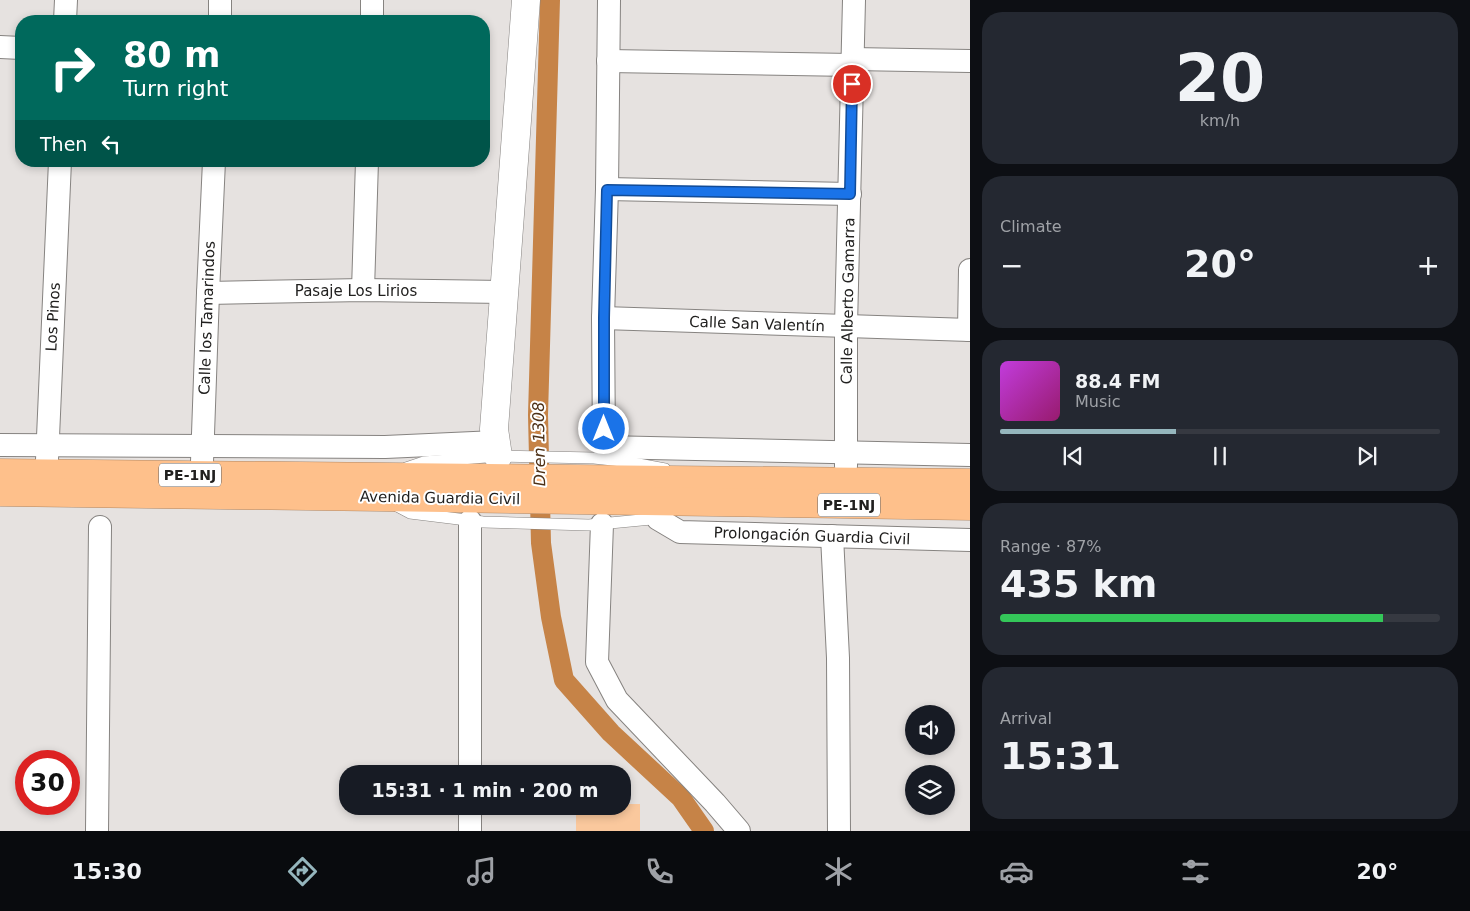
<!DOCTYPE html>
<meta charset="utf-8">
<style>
body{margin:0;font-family:"DejaVu Sans",sans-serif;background:#242831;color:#f1f3f6;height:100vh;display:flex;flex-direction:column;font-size:19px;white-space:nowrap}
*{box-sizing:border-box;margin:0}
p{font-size:16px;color:#9ea1a6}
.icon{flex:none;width:28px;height:28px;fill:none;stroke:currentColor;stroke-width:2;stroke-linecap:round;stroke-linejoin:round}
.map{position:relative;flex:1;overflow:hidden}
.panel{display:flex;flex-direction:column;gap:12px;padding:12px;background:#0d0f14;width:500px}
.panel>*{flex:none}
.banner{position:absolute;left:15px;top:15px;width:475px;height:152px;border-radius:20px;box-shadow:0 2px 8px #0003;background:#00695c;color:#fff;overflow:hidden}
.controls{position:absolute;left:905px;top:705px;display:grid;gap:10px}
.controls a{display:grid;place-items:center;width:50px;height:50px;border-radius:50%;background:#171b24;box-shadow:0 2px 8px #0003;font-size:25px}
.speed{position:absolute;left:15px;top:750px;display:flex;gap:10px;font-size:25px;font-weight:700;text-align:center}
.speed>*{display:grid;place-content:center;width:65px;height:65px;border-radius:50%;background:#171b24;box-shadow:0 2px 8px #0003;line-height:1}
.speed .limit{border:8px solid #d22;background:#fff;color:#111}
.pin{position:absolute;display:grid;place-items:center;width:42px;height:42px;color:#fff;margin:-21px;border:2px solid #fff;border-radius:50%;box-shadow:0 1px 5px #0007}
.me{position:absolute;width:55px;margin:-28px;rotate:0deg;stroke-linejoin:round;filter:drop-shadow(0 0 4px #0008)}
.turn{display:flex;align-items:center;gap:18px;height:105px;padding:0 25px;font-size:22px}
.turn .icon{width:65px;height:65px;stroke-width:2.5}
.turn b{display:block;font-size:35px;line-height:42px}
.then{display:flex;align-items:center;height:48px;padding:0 25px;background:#0003;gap:10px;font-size:19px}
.big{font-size:38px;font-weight:700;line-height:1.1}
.panel .tile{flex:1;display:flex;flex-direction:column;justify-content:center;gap:8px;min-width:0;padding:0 18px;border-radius:20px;background:#242831}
.panel .dial{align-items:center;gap:0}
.dial b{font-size:65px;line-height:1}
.song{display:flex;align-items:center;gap:15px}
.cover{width:60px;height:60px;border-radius:8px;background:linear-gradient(135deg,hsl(290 70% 55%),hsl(320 70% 35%))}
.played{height:5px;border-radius:2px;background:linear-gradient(90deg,#95b6bd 40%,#363941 40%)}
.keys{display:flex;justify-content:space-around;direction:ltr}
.heat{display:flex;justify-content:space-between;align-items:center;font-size:28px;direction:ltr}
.charge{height:8px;border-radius:4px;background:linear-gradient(90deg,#34c759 87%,#363941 0)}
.trip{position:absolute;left:339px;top:765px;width:292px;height:50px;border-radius:20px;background:#171b24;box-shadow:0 2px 8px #0003;font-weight:700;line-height:50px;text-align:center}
.tab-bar{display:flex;height:80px;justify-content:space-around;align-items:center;background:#090b0e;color:#9ea1a6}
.tab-bar .icon{width:35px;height:35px}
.tab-bar .on{color:#95b6bd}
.tab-bar b{font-size:22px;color:#f1f3f6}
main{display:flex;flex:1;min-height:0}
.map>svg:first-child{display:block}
.green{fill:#fac89d}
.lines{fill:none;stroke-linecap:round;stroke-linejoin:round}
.canal{stroke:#c68347;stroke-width:20}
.lane-casing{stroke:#868380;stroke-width:12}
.street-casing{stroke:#868380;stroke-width:24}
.secondary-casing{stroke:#868380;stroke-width:29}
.highway-casing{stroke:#b18865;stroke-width:29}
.lane{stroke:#fff;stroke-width:11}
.street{stroke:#fff;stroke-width:22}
.secondary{stroke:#fff;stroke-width:28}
.highway{stroke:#fec08b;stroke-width:28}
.route-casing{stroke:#114b97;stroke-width:12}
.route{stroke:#1a73e8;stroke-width:9}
.labels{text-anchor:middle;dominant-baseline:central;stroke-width:4;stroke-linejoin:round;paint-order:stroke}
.shield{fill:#fff;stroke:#646362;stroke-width:1}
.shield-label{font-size:14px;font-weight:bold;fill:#21201f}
.street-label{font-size:15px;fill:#21201f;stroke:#fff}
.water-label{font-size:16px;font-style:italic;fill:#4d3016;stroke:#fff}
</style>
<main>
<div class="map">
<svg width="970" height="831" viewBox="0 0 970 831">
<rect width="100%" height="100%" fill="#e6e2e0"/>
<polygon class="green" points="623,804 640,804 640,831 576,831 576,806 622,806"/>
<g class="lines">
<polyline class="canal" points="550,0 538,415 541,543 551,617 564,680 611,733 681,798 704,831"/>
<defs>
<g id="lane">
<polyline points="406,468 424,462 498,456 594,458 622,461 665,469"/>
<polyline points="393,504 410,513 483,522 589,525 662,518"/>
</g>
<g id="street">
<polyline points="220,0 220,21"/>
<polyline points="609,0 607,189 603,318 604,447 970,455"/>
<polyline points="65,21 66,0"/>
<polyline points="372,21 372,0"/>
<polyline points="0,47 21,48"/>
<polyline points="852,59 970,61"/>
<polyline points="608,61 852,65"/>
<polyline points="607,189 850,194"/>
<polyline points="363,290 367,161"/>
<polyline points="208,293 363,290 504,292"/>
<polyline points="603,318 970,330"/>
<polyline points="969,330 970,270"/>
<polyline points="0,445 385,447 496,442"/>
<polyline points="47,460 60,161"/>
<polyline points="202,462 208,293 214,161"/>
<polyline points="846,466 846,326 854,0"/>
<polyline points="658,519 680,532 970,540"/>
<polyline points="602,524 597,662 617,700 715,803 739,831"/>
<polyline points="832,536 838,658 839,831"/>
<polyline points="470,774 470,521"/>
<polyline points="97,831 100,527"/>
<polyline points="470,831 470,806"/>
</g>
<polyline id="secondary" points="498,456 494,429 526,0"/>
<g id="highway">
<polyline points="0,473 970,483"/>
<polyline points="0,492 379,497 970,506"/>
</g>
</defs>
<use href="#lane" class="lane-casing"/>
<use href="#street" class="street-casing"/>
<use href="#secondary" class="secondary-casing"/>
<use href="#highway" class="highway-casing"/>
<use href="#lane" class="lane"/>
<use href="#street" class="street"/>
<use href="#secondary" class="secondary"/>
<use href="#highway" class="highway"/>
</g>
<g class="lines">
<defs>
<polyline id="route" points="604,429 604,318 607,190 850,194 852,84"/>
</defs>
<use href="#route" class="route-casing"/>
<use href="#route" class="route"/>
</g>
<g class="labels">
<g class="shield">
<rect x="159" y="463.5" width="62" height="23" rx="4"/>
<rect x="818" y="493.5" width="62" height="23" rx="4"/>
</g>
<g class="shield-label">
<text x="190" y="475">PE-1NJ</text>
<text x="849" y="505">PE-1NJ</text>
</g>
<g class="street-label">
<text x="356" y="291">Pasaje Los Lirios</text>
<text transform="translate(848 301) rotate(-89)">Calle Alberto Gamarra</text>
<text transform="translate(53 317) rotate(-87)">Los Pinos</text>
<text transform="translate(207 318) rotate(-88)">Calle los Tamarindos</text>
<text transform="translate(757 324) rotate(2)">Calle San Valentín</text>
<text transform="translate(440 498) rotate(1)">Avenida Guardia Civil</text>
<text transform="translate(812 536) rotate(2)">Prolongación Guardia Civil</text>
</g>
<g class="water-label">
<text transform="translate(539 444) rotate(-91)">Dren 1308</text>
</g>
</g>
</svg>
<div class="controls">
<a><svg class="icon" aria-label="sound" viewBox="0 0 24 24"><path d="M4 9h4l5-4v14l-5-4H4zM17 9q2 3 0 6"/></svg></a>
<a><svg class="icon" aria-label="layers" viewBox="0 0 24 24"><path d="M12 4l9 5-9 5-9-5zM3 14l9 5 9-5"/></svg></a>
</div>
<div class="speed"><div class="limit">30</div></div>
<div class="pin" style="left:852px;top:84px;background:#d93025"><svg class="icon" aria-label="arrive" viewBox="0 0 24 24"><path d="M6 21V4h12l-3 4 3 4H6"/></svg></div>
<svg class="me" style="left:604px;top:429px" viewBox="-20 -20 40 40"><circle r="17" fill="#1a73e8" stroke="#fff" stroke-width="3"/><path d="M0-11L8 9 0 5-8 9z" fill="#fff"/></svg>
<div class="trip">15:31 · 1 min · 200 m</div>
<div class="banner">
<div class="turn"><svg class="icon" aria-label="right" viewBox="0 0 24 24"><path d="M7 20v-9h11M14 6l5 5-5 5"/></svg><div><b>80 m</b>Turn right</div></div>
<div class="then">Then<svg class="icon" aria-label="left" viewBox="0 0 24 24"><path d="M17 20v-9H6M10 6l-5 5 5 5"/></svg></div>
</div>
</div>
<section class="panel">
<div class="tile dial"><b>20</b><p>km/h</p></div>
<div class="tile"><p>Climate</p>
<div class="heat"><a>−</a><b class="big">20°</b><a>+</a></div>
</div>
<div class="tile">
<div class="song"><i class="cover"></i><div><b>88.4 FM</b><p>Music</p></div></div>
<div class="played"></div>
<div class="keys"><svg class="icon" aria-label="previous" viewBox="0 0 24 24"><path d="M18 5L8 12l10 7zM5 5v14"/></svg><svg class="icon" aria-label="pause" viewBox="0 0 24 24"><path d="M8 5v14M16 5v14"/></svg><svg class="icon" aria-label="next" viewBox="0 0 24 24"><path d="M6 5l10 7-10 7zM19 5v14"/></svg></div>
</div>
<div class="tile"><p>Range · 87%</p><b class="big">435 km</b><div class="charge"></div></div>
<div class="tile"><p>Arrival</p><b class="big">15:31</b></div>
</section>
</main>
<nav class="tab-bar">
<b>15:30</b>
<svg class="icon on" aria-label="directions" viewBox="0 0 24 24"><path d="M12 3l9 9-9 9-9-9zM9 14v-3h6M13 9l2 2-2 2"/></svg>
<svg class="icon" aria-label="music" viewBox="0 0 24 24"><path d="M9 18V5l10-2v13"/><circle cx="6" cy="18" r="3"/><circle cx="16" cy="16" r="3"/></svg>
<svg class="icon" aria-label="phone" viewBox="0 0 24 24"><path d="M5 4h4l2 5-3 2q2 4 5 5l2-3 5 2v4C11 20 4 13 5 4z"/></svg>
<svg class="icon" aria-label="climate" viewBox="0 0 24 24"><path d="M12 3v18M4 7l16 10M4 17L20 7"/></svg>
<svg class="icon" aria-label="car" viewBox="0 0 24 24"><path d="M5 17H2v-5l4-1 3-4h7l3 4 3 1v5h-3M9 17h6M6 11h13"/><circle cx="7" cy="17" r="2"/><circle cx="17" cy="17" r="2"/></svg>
<svg class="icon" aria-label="filters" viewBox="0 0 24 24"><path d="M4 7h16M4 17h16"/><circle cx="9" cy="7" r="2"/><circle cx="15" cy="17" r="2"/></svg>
<b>20°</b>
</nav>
